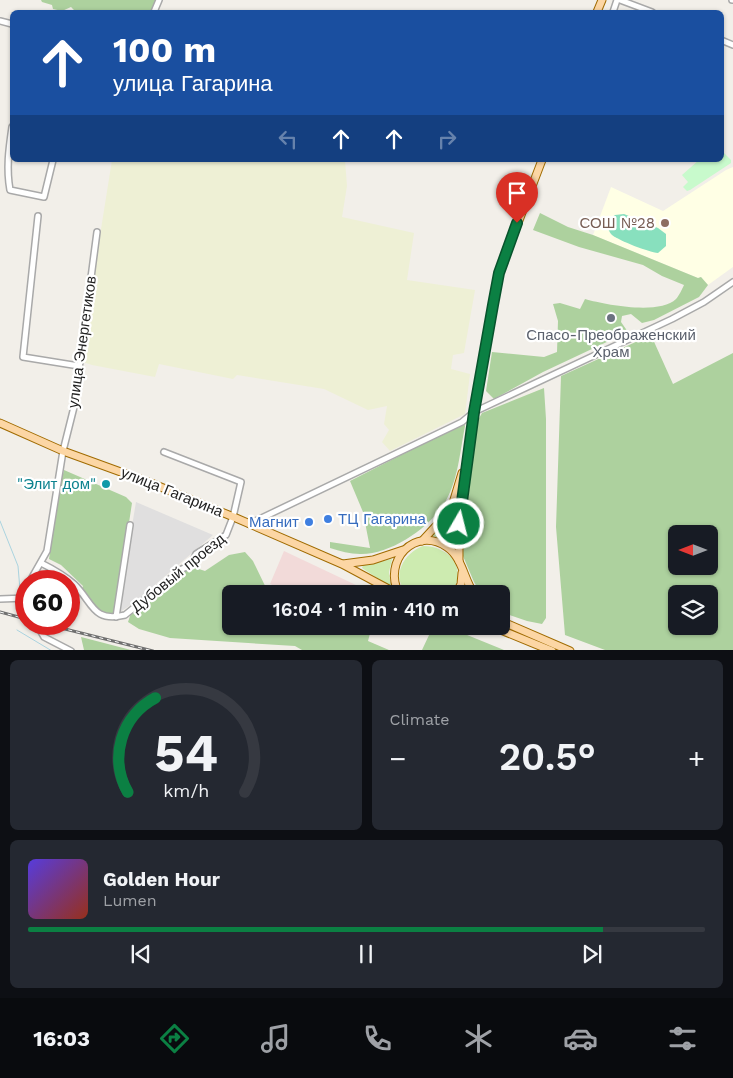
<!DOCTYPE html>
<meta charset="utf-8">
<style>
body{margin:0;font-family:"Work Sans",sans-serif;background:#242831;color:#f1f3f6;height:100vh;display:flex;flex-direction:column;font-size:19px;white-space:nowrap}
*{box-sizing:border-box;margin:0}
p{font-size:16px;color:#9ea1a6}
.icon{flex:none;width:28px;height:28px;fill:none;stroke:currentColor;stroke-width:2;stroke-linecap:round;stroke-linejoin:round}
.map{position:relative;height:650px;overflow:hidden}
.drawer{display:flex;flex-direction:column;gap:10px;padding:10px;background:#0d0f14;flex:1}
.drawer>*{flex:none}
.guide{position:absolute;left:10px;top:10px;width:714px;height:152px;border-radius:8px;box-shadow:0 1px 4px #0004;background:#1a4fa0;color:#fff;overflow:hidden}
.needle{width:32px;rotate:270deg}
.fabs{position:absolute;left:668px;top:525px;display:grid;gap:10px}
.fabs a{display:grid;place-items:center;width:50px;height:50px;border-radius:8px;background:#171b24;box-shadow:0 1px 4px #0004;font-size:25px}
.speed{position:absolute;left:15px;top:570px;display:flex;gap:10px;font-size:25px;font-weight:700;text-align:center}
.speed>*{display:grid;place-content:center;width:65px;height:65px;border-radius:50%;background:#171b24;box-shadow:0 1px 4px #0004;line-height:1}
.speed .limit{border:8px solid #d22;background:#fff;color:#111}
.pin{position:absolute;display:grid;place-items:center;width:42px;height:42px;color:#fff;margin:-51px -21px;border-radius:50% 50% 50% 0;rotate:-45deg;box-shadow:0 0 5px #0007}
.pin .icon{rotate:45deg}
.me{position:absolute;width:55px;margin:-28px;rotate:8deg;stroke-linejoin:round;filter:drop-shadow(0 0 4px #0008)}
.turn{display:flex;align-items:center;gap:18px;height:105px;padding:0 20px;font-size:22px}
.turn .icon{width:65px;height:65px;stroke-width:2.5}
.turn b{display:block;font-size:35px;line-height:42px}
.lanes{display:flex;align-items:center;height:48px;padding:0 20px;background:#0003;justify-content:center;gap:25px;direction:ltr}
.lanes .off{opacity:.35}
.big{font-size:38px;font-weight:600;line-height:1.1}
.drawer .widget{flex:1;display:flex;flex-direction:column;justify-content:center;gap:8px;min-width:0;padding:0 18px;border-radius:8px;background:#242831}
.drawer .dial{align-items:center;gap:0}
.dial svg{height:130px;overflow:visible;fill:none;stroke:#363941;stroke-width:7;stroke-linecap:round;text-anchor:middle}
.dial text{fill:#f1f3f6;stroke:none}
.song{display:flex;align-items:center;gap:15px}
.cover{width:60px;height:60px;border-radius:8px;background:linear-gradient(135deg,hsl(250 70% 55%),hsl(10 70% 35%))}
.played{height:5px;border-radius:2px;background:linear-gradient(90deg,#0b8043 85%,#363941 85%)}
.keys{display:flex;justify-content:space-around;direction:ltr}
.heat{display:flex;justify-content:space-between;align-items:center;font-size:28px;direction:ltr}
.drawer .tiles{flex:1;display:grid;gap:10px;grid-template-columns:1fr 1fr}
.widget:last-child{grid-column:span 2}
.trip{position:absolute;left:222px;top:585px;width:288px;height:50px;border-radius:8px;background:#171b24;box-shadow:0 1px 4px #0004;font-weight:600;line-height:50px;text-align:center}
.tab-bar{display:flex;height:80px;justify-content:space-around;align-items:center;background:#090b0e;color:#9ea1a6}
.tab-bar .icon{width:35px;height:35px}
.tab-bar .current{color:#0b8043}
.tab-bar b{font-size:22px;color:#f1f3f6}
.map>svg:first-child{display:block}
.residential{fill:#e0dfdf}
.commercial{fill:#f2dad9}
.education{fill:#ffffe5}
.farmland{fill:#eef0d5}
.grass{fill:#cdebb0}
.forest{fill:#add19e;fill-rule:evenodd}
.park{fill:#c8facc}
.pitch{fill:#88e0be}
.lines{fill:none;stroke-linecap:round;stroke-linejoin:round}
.stream{stroke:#aad3df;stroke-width:1}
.minor-casing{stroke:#a9a9a9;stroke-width:8}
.major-casing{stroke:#a06b00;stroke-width:9}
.minor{stroke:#fff;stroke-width:5}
.major{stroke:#fcd6a4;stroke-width:7}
.rail-casing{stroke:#707070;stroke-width:3}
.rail{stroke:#fff;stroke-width:1;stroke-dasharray:4;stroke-linecap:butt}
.route-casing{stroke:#07532c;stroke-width:12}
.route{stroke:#0b8043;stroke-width:9}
.education-dot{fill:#8d6e63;stroke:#fff;stroke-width:2}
.worship-dot{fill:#6b7280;stroke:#fff;stroke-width:2}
.culture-dot{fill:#0f9aa8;stroke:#fff;stroke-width:2}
.shop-dot{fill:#3f7fe0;stroke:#fff;stroke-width:2}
.labels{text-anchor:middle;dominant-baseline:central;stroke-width:4.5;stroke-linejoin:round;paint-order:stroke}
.education-label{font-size:15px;fill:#785e54;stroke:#fff;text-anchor:end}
.worship-label{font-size:15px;fill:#5b616d;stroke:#fff}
.street-label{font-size:15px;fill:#222;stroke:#fff}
.culture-label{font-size:15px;fill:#0d838f;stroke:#fff;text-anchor:end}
.shop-label{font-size:15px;fill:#366cbe;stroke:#fff;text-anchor:start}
</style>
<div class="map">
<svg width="733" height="651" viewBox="0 0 733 651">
<rect width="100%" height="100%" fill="#f2efe9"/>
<polygon class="residential" points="136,502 213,535 135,602 120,612 118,610"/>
<polygon class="commercial" points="284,551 375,594 332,594 327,592 326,594 293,594 270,584"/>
<polygon class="education" points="733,167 733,267 708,285 701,277 698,278 593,235 611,187 663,211 726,170"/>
<polygon class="farmland" points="112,160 345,160 347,186 342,217 414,233 407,280 475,290 464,353 453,355 451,369 470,374 465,414 390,451 382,442 389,430 384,424 387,406 368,410 324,389 237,375 233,379 159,364 155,377 92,365 80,361"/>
<g class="grass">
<polygon points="454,513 455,513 453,545 443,539 432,536"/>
<path d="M423 546C450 546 469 570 450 594H407C390 576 404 553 423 546Z"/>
<polygon points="392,559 389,572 391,587 362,568 363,565"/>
</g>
<g class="forest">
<polygon points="41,0 156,0 151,12 74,12 74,10 71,7 62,11 53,9 52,5 42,2"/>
<path d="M540 213 568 227 593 235 698 278 701 277 708 285 699 297 654 320 642 323 631 314 622 316 621 322 628 332 543 372 494 399 486 391 492 352 544 357 557 352 558 321 553 304 560 303 580 309 585 299C606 305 660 315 676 299 679 296 682 289 684 285L662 276 643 265 579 247 533 230Z"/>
<path d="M651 335 673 384 733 353V650H605L565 635 556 527 561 376ZM676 534H709V566H676ZM676 594H709V626H676Z"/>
<polygon points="544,388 546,419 546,618 542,624 527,621 501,612 501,594 481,594 474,582 463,556 464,534 477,422 482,413"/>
<path d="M464 423 465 426C460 451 458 482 444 504 429 528 390 555 360 554 350 554 340 551 330 548V542L370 548 363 512 350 481Z"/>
<path d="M64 470 126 497 132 503 116 608 113 614C91 611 97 603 82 589L83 586 61 565 49 559 59 491Z"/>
<polygon points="245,552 253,561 269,594 231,594 231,626 372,626 368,641 389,650 302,650 295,646 170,638 139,629 128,622 131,613 193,564 196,568 205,571 229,555"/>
<polygon points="429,626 445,626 504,650 422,650 430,633"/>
<polygon points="81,637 131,650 84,650"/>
</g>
<polygon class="park" points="721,150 731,160 731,163 690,190 687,191 683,187 688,182 682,175 699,160 721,160"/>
<path class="pitch" d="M624 214 658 228 666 234V246L658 253C648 252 620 241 612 235 608 231 607 226 608 220L615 215Z"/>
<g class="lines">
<g class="stream">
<polyline points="0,521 18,566 20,590"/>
<polyline points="17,630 52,651"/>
</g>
<defs>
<g id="minor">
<polyline points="620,0 652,12"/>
<polyline points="732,0 733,0"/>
<polyline points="154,12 159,0"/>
<polyline points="613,12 617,0"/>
<polyline points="0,21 12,24"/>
<polyline points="721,40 733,45"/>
<path d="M12 127C9 148 6 168 10 190L44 197 53 160"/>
<polyline points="38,216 23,357 79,366"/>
<polyline points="249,524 462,422 474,412 672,319 704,302 733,282"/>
<path d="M41 563C53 569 64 575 74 584 93 602 92 623 125 615L182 569 191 565 196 554 226 535 233 517 241 482 164 452"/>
<polyline points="30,581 47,551 63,451 74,407 97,232"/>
<polyline points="0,599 26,598"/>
<polyline points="116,617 130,525"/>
<polyline points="40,630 44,637 71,651"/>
</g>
<g id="major">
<polyline points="597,12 602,0"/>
<polyline points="0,423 63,451 151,483 236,518 342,564 398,594"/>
<polyline points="422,541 446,515 453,503 462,473"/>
<polyline points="459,561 459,524 474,412 493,305 499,273 542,160"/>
<polyline points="343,564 373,560 403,550"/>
<path d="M399 594C382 561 415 525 447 547 462 557 464 579 474 594"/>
<polyline points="456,594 461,584 462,573"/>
<polyline points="501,621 570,651"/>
<polyline points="491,626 552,651"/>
</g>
</defs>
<use href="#minor" class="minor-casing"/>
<use href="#major" class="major-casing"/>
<use href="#minor" class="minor"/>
<use href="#major" class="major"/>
<defs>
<g id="rail">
<polyline points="0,612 26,619"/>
<polyline points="32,624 51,629"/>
<polyline points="45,624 153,651"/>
</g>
</defs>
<use href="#rail" class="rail-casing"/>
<use href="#rail" class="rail"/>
</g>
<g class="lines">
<defs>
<polyline id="route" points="459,524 474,412 493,305 499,273 517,223"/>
</defs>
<use href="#route" class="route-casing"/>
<use href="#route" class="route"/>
</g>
<circle class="education-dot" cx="665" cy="223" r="5"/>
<circle class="worship-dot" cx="611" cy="318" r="5"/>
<circle class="culture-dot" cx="106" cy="484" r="5"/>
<g class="shop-dot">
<circle cx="328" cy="519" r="5"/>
<circle cx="309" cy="522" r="5"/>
</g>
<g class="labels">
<g class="education-label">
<text x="655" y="223">СОШ №28</text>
</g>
<g class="worship-label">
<text x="611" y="335">Спасо-Преображенский<tspan x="611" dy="17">Храм</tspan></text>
</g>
<g class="street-label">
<text transform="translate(82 342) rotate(-82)">улица Энергетиков</text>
<text transform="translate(172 492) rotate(22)">улица Гагарина</text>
<text transform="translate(178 573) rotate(-39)">Дубовый проезд</text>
</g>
<g class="culture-label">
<text x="96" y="484">"Элит дом"</text>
</g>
<g class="shop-label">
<text x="338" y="519">ТЦ Гагарина</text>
<text x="299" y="522" text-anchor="end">Магнит</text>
</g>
</g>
</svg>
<div class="fabs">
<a><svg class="needle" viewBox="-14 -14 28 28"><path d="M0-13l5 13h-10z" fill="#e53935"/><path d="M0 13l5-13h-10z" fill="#9ea1a6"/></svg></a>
<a><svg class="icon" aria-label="layers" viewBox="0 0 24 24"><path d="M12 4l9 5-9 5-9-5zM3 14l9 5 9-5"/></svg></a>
</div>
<div class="speed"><div class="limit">60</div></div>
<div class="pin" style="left:517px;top:223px;background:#d93025"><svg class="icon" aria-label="arrive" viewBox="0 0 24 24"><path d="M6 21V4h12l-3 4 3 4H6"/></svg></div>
<svg class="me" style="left:459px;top:524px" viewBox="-20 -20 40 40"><circle r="17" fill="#0b8043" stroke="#fff" stroke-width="3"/><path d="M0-11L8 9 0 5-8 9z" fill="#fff"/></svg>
<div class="trip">16:04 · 1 min · 410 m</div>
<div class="guide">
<div class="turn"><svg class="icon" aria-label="ahead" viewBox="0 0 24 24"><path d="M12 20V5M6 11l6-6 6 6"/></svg><div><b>100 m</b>улица Гагарина</div></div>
<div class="lanes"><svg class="icon off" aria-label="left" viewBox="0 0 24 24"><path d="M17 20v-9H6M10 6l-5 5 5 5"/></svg><svg class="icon" aria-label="ahead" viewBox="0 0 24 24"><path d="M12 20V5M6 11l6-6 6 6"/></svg><svg class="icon" aria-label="ahead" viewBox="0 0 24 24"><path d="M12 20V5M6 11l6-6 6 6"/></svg><svg class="icon off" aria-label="right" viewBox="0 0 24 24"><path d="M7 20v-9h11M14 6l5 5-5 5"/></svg></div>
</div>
</div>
<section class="drawer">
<div class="tiles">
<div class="widget dial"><svg viewBox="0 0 100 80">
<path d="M14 69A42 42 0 1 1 86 69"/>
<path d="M14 69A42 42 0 0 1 31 11" stroke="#0b8043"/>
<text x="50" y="56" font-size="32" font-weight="700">54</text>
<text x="50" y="72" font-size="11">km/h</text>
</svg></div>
<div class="widget"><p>Climate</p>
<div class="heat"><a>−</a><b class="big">20.5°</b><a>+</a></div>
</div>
<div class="widget">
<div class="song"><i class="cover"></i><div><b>Golden Hour</b><p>Lumen</p></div></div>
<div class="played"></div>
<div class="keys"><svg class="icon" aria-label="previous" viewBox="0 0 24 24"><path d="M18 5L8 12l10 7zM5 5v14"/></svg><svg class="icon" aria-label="pause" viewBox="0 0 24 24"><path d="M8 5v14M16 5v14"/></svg><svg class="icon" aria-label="next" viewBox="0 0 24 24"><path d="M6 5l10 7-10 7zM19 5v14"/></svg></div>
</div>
</div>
</section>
<nav class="tab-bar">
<b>16:03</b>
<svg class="icon current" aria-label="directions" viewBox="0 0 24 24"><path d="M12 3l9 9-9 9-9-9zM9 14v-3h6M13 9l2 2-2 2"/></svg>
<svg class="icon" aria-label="music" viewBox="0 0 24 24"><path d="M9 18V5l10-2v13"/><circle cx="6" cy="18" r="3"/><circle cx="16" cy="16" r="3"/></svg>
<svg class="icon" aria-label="phone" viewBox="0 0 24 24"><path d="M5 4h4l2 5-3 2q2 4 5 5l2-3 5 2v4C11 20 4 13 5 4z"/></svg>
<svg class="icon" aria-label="climate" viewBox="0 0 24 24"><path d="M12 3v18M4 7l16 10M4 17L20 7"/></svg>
<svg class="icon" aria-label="car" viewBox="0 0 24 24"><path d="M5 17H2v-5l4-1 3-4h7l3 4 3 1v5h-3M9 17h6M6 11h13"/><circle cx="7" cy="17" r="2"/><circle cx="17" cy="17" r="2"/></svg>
<svg class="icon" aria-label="filters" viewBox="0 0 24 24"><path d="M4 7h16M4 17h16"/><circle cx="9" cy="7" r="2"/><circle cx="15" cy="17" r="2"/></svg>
</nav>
